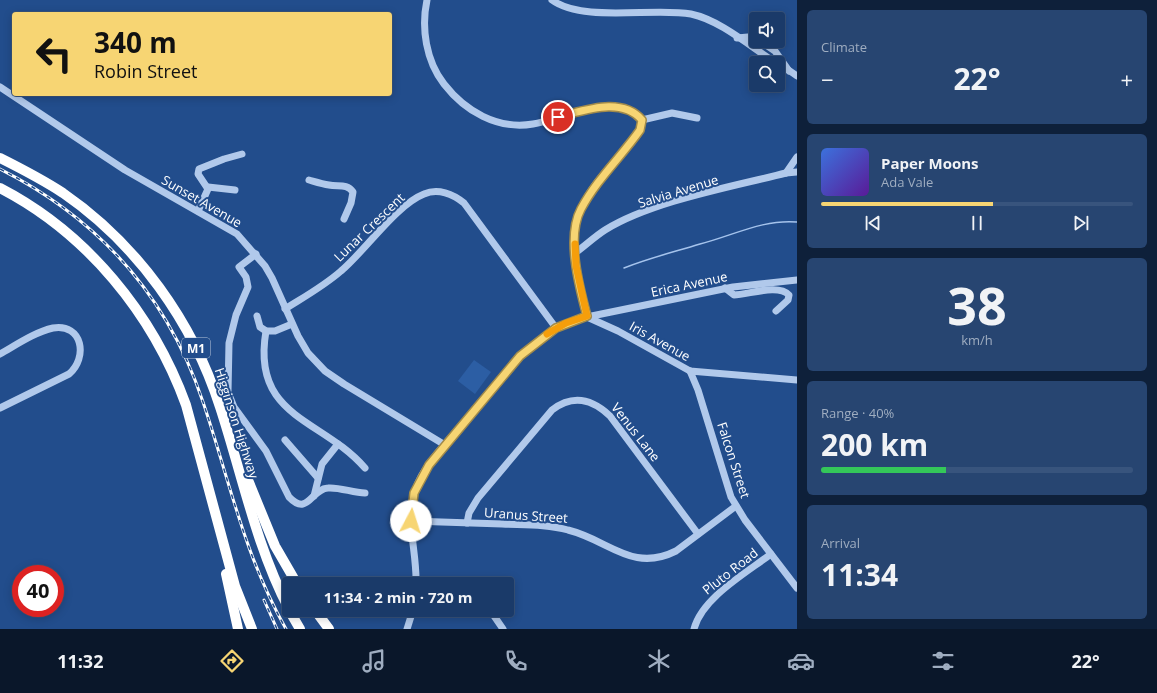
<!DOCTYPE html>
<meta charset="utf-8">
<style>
body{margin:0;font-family:"Open Sans",sans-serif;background:#274571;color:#f1f3f6;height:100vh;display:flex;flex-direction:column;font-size:15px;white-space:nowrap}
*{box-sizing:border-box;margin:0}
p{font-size:13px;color:#9fadc0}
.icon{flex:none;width:22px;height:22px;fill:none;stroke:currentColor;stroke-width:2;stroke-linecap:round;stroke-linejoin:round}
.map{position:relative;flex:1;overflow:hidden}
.drawer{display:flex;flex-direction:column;gap:10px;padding:10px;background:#0e203a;width:360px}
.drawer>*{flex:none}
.banner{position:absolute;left:12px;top:12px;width:380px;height:84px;border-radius:4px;box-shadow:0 2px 10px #0003,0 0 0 1px #38547d;background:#f7d573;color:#111;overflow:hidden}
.fabs{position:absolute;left:749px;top:12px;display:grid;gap:8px}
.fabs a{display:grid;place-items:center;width:36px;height:36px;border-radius:4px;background:#1a3a69;box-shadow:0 2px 10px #0003,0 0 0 1px #38547d;font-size:20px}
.speed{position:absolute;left:12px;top:565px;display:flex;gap:8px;font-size:20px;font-weight:700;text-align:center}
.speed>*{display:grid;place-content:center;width:52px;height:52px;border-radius:50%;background:#1a3a69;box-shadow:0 2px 10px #0003,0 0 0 1px #38547d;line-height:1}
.speed .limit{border:6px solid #d22;background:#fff;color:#111}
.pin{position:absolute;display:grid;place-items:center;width:34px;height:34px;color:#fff;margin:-17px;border:2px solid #fff;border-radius:50%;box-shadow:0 1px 4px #0007}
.me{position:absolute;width:44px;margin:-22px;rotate:5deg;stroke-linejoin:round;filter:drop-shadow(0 0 3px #0008)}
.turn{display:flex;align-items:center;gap:14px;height:84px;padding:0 16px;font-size:18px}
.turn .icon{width:52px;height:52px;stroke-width:2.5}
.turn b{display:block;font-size:28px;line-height:34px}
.big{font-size:30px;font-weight:700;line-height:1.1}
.drawer .widget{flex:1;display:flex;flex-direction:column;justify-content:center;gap:6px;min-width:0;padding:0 14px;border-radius:6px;background:#274571}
.drawer .dial{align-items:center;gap:0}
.dial b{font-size:52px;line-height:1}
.song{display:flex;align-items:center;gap:12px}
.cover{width:48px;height:48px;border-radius:6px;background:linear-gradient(135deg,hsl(220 70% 55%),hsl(270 70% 35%))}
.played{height:4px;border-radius:2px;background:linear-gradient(90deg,#f7d573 55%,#38547d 55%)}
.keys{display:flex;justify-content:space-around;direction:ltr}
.heat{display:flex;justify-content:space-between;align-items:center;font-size:22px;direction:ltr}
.charge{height:6px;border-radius:3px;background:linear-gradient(90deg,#34c759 40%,#38547d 0)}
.trip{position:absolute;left:282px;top:577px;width:232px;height:40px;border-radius:4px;background:#1a3a69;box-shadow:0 2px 10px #0003,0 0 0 1px #38547d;font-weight:700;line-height:40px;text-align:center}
.dock{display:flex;height:64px;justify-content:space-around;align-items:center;background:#0a172a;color:#9fadc0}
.dock .icon{width:28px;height:28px}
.dock .on{color:#f7d573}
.dock b{font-size:18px;color:#f1f3f6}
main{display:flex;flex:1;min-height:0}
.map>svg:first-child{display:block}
.green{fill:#2c5ea4}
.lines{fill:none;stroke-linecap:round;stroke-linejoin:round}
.stream{stroke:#a5c3ec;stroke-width:1.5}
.minor{stroke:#b1c9eb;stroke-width:7}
.highway{stroke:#fff;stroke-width:10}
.rail-casing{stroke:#fff;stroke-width:3}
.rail{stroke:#224d8c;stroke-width:1.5;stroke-dasharray:4.5;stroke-linecap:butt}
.route-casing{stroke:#a18a4b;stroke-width:10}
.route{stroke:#f7d573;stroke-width:7}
.slow{stroke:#f59e0b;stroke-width:7}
.labels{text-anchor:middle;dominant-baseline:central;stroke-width:4;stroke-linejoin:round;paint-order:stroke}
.shield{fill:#224d8c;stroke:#bdcadc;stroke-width:1}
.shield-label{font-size:12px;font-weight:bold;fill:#fff}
.street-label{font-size:13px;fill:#fff;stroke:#224d8c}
</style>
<main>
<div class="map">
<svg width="797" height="629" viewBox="0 0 797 629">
<rect width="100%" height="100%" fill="#224d8c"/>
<polygon class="green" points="474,360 491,372 475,394 458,381"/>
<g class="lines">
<path class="stream" d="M624 268C649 258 674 252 700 244 732 236 763 219 797 222"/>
<g class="minor">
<path d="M427 0C421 28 426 61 444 84 465 111 497 130 533 124 564 119 617 90 642 120L640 131C621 157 592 181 580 211 568 244 579 284 587 316"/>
<path d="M552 0C583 23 654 7 691 14 720 20 751 47 776 63"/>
<polyline points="737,38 748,37 756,39"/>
<polyline points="760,41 775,51 789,71"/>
<polyline points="787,69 797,76"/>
<polyline points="0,87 125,170 237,234 265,266 272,278 298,336 308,353 325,371 344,384 445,445"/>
<polyline points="642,120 672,113 697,118"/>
<polyline points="786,173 797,157"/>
<path d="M309 180C316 182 322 184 329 185 338 187 347 183 353 192L351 203 344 219"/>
<polyline points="208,187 235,190"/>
<polyline points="198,211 208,189 198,174 199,169 224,159 242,154"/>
<path d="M575 253C585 246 594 237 605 230 652 201 731 187 786 173L797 172"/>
<path d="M256 254 239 267 246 277 248 287 236 315 229 343 228 392 234 407 266 451 289 497C308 517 311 489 328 488 340 487 353 493 365 493"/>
<path d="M725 288 734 295C748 295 778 283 789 295L788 300 776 311"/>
<path d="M285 309C304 297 324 286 341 271 365 251 396 205 424 194 438 188 453 194 464 203L556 328"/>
<polyline points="257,316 260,327 266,331 275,331 292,324"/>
<polyline points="587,317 618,331 690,371 797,380"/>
<path d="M266 331C251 418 322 418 365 468"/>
<path d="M0 354C16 345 35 332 53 328 83 323 88 358 69 374L0 408"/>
<polyline points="690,371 698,390 731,497 745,520 797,588"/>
<polyline points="285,440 318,478"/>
<polyline points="314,496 322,464 338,444"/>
<path d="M411 521C441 522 471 523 502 524 524 525 547 524 568 530 609 540 632 573 676 551L736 506"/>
<path d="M467 523 469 513 478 498 552 410C573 394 592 399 610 416L698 534"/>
<path d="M416 584C417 556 408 530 412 502 417 470 445 445 465 421 483 400 502 378 520 356L556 328 577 319 733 287 797 280"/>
<polyline points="490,610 503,629"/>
<polyline points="407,629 413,610"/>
<path d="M694 629C702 598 746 573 771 554"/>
</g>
<g class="highway">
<path d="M0 158C22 169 43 180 63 193 137 244 193 322 220 407 242 474 256 546 289 609"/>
<path d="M0 188C87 233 153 314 186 405L235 586 252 629"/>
<polyline points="248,480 275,546 297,584"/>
<polyline points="226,574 238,629"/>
<polyline points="289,610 300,629"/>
<polyline points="315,610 329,629"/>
</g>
<defs>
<g id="rail">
<path d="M0 169C99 219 168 297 203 402 230 482 244 555 286 629"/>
<polyline points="264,600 277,629"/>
</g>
</defs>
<use href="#rail" class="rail-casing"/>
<use href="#rail" class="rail"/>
</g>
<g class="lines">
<defs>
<path id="route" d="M411 521 414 493 429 465 520 356 556 328 587 316C579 286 566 237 581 209 597 179 621 157 640 130L642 120C621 96 584 111 558 117"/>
</defs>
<use href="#route" class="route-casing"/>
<use href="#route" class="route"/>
<polyline class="slow" points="547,334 566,323 587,316 576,266 575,244"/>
</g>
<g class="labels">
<rect class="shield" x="182" y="338" width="28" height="20" rx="3"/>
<g class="shield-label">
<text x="196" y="348">M1</text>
</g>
<g class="street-label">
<text transform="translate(678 191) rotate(-17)">Salvia Avenue</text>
<text transform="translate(202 201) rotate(30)">Sunset Avenue</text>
<text transform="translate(369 227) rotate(-44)">Lunar Crescent</text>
<text transform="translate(689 284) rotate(-12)">Erica Avenue</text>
<text transform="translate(660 341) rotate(29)">Iris Avenue</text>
<text transform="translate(237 423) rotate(72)">Higginson Highway</text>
<text transform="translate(636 432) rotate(52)">Venus Lane</text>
<text transform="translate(734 460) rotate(72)">Falcon Street</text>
<text transform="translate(526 515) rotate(4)">Uranus Street</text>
<text transform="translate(730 571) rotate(-38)">Pluto Road</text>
</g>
</g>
</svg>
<div class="fabs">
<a><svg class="icon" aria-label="sound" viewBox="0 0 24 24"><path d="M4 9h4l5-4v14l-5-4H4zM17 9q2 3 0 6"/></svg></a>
<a><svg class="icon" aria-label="search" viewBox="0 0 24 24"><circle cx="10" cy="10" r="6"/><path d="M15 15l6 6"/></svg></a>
</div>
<div class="speed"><div class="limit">40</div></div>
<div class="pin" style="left:558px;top:117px;background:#d93025"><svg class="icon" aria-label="arrive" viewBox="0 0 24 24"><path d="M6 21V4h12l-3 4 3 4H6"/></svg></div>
<svg class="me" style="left:411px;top:521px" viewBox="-20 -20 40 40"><circle r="19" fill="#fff"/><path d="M0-13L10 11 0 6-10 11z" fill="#f7d573"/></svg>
<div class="trip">11:34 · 2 min · 720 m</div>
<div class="banner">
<div class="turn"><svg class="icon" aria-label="left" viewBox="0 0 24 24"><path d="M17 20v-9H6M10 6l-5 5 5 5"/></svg><div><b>340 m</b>Robin Street</div></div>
</div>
</div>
<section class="drawer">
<div class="widget"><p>Climate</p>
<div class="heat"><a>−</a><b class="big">22°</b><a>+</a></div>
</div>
<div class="widget">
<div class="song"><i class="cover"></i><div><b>Paper Moons</b><p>Ada Vale</p></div></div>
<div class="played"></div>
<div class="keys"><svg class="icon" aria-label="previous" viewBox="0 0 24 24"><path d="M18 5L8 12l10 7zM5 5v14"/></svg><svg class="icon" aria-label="pause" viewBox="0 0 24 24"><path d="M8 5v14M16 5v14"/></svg><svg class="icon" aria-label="next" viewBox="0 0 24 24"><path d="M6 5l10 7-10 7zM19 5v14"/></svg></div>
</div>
<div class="widget dial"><b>38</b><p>km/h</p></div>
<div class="widget"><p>Range · 40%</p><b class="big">200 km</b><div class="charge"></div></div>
<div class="widget"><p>Arrival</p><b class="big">11:34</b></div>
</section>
</main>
<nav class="dock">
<b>11:32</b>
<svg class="icon on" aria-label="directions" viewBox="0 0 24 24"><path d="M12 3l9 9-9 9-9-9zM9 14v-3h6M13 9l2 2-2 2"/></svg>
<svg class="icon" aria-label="music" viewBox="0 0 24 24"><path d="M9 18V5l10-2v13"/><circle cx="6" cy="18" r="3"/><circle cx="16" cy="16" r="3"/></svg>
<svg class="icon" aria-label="phone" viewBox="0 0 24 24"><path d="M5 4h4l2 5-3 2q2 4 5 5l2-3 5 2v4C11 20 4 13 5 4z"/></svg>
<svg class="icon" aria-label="climate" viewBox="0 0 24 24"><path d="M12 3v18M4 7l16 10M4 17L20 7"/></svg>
<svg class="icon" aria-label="car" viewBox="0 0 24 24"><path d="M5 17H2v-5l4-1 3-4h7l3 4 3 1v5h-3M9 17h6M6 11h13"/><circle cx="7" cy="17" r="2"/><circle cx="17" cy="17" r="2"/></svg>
<svg class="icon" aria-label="filters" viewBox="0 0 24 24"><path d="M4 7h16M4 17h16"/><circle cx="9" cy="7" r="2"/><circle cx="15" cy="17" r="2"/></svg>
<b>22°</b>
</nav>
